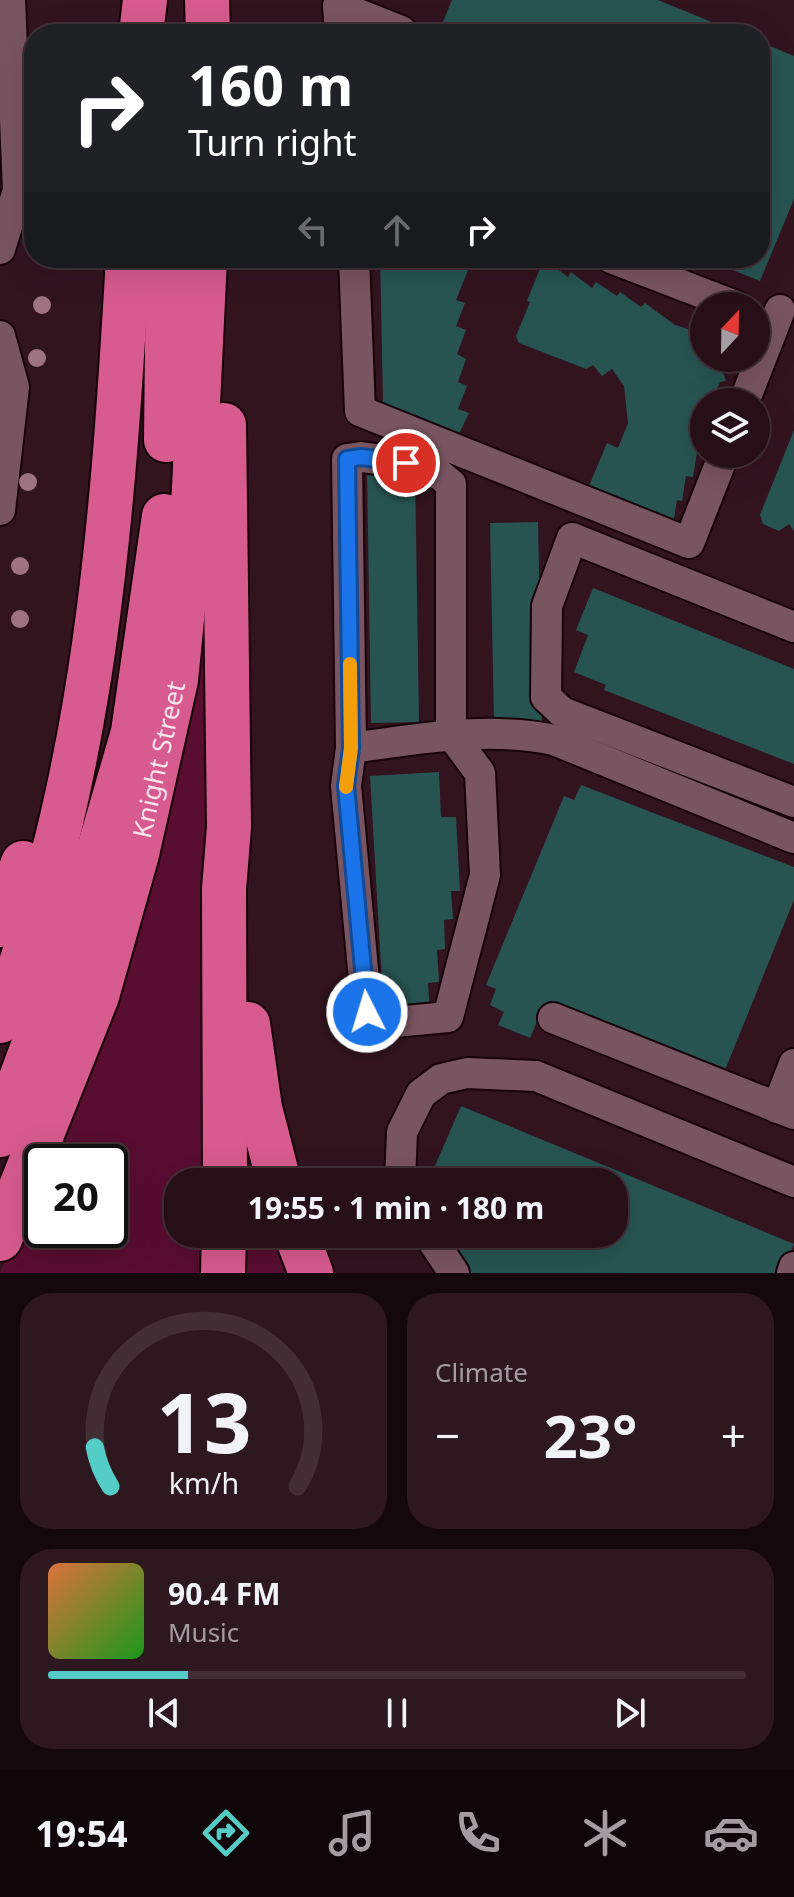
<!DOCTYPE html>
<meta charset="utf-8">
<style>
body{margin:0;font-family:"Noto Sans",sans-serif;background:#2e1820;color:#f1f3f6;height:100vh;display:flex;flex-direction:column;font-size:30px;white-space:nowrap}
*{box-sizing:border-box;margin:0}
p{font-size:26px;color:#a49ca1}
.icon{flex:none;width:44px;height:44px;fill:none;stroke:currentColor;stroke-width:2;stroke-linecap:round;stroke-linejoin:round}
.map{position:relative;height:1273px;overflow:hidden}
.panel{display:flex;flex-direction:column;gap:20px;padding:20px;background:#15080d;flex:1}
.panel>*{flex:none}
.hud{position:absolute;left:24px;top:24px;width:746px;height:244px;border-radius:32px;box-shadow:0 8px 32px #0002,0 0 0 2px #422f36;background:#202124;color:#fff;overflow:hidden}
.needle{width:52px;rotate:22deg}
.controls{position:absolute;left:690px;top:292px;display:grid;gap:16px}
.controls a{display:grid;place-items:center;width:80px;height:80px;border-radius:50%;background:#260f17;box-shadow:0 8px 32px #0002,0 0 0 2px #422f36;font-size:40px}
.speed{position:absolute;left:24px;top:1144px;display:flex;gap:16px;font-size:40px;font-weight:700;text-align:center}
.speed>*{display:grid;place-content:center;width:104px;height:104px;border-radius:50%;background:#260f17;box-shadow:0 8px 32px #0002,0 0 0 2px #422f36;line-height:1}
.speed .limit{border:4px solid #111;border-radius:12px;background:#fff;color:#111}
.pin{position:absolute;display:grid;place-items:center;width:68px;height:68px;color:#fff;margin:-34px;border:4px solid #fff;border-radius:50%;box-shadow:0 2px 8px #0007}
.me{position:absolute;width:88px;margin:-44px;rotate:355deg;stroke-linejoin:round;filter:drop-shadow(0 0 6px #0008)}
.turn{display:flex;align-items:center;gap:28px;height:168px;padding:0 32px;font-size:36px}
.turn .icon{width:104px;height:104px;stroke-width:2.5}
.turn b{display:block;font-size:56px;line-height:68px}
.lanes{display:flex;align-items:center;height:76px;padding:0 32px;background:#0003;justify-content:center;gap:40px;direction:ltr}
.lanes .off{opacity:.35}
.big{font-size:60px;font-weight:700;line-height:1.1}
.panel .widget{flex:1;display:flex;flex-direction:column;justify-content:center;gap:12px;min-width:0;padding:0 28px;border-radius:32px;background:#2e1820}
.panel .dial{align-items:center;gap:0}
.dial svg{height:208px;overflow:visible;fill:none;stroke:#422f36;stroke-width:7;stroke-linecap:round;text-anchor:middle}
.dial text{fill:#f1f3f6;stroke:none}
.song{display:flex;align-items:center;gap:24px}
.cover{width:96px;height:96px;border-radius:12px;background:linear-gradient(135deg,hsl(20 70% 55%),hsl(120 70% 35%))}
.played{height:8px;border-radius:4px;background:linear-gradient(90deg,#54cdc6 20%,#422f36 20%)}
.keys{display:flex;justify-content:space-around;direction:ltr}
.heat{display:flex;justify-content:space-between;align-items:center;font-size:44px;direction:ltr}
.panel .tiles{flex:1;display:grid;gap:20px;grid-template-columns:1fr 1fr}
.widget:last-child{grid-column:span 2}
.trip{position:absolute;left:164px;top:1168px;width:464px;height:80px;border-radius:32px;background:#260f17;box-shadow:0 8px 32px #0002,0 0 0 2px #422f36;font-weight:700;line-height:80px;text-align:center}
.tab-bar{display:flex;height:128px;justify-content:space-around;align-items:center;background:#0f0609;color:#a49ca1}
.tab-bar .icon{width:56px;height:56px}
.tab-bar .selected{color:#54cdc6}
.tab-bar b{font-size:36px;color:#f1f3f6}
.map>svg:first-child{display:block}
.green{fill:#580d31}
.building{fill:#275451}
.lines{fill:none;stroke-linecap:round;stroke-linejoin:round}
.minor-casing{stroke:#180109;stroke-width:34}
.highway-casing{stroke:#180109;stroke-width:48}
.minor{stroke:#795561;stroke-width:30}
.highway{stroke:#d75b8e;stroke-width:44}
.tree{fill:#9d7381}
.route-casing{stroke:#114b97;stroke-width:20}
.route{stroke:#1a73e8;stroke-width:14}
.slow{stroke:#f59e0b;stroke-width:14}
.labels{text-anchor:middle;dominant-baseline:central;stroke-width:8;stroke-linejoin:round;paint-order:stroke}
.street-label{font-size:26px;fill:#fbe6ec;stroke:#32141f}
</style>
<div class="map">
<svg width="794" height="1273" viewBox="0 0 794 1273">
<rect width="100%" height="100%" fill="#32141f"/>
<g class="green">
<polygon points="203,625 206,626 210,1182 178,1182 178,1234 209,1234 208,1273 0,1273 42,1166 42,1230 110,1230 110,1162 43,1162"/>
<polygon points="240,1234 277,1234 290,1273 238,1273"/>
</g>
<g class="building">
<polygon points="452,0 658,0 741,34 438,34"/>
<polygon points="760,42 794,56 794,199 760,281 703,258 760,258"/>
<polygon points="380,258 473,258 456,300 465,303 456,326 466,330 457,354 466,359 458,382 467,386 458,409 469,413 457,438 379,408 383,400"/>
<polygon points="548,262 568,277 571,272 592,288 596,282 617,296 620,292 641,307 645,303 675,325 704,334 704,358 729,358 729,369 723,372 726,381 720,382 712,402 704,402 702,452 697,452 693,477 686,476 682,501 677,500 673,525 586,493 607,443 618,448 628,423 624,386 612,369 602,376 593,365 586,369 519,343 516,336 530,302 527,301 541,266"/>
<polygon points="794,430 794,531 789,524 779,531 763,524 760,515"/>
<polygon points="415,471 419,722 371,723 367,472"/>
<polygon points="538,522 542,721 494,722 490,523"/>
<polygon points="593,588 794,669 794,764 604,690 606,685 574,672 588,635 576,630"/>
<polygon points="439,772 441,817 456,817 460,891 451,891 453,919 444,920 445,949 437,950 439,982 428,983 430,1014 384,1017 370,776"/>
<polygon points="581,785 794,867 794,900 723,1075 545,1003 530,1038 498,1025 504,1012 490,1005 496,989 486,985 564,796 574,800"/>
<polygon points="461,1106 794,1244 782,1273 465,1273 438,1234 614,1234 614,1182 428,1182"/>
</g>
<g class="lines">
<defs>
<g id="minor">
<polyline points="340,34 338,6 401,31 400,34"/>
<polyline points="0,249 18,190 10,0"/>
<polyline points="354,258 360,411 689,543 724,454"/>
<polyline points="611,258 736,306"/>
<polyline points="0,336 14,387 0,510"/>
<polyline points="744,402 780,310"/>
<polyline points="794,627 572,538 547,606 546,697 562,712 794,802"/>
<path d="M351 748 346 786 367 1012 373 1024 448 1017 485 875 480 773 451 734V484L429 466 361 457 347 459 351 748C418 739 487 726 554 740L794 838"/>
<polyline points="553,1018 794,1114"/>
<polyline points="777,1108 794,1064"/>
<polyline points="400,1182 402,1132 421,1094 441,1079 467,1073 536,1076 794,1182"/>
<polyline points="428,1234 454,1273"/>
<polyline points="792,1273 794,1267"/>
</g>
<g id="highway">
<polyline points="207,0 208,34"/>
<polyline points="141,34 145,0"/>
<polyline points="224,425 229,827 224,889 225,1182"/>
<polyline points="166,440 168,258"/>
<polyline points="0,925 23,863"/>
<path d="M0 1021C95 777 113 516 128 258"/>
<polyline points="248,1024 260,1108 279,1182"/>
<polyline points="0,1135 76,929 133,732 164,516"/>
<polyline points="296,1234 311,1273"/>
<path id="s1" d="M0 1239 97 996 137 854 176 680 193 508 205 258"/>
<polyline points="223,1273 224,1234"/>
</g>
</defs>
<use href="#minor" class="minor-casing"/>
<use href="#highway" class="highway-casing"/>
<use href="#minor" class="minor"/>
<use href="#highway" class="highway"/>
</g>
<g class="tree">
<circle cx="42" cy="305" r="9"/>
<circle cx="37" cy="358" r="9"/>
<circle cx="28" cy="482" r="9"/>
<circle cx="20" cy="566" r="9"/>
<circle cx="20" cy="619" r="9"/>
</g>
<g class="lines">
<defs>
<polyline id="route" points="367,1012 346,786 351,748 347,459 361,457 406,463"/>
</defs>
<use href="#route" class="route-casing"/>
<use href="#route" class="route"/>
<polyline class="slow" points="346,787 351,748 350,664"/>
</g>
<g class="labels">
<g class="street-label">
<text stroke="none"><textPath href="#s1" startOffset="506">Knight Street</textPath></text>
</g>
</g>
</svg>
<div class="controls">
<a><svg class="needle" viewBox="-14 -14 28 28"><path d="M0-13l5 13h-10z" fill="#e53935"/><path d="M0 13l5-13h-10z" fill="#a49ca1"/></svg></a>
<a><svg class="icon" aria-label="layers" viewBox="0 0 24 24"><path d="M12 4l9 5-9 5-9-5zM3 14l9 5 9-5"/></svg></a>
</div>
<div class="speed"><div class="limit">20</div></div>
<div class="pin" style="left:406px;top:463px;background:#d93025"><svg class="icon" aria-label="arrive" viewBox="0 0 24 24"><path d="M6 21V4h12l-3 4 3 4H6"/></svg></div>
<svg class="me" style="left:367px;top:1012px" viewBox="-20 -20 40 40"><circle r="17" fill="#1a73e8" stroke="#fff" stroke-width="3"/><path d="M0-11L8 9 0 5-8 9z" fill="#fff"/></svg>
<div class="trip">19:55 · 1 min · 180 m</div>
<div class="hud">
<div class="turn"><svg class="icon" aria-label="right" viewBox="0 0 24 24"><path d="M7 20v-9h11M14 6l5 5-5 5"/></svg><div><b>160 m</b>Turn right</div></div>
<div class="lanes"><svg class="icon off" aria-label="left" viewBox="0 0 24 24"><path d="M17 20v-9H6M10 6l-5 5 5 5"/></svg><svg class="icon off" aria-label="ahead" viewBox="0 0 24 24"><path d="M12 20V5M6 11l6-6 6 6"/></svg><svg class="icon" aria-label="right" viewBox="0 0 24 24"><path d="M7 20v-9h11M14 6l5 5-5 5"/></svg></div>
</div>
</div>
<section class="panel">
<div class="tiles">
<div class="widget dial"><svg viewBox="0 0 100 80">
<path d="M14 69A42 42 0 1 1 86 69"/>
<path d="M14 69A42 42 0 0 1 8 54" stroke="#54cdc6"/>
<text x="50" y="56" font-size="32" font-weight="700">13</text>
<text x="50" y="72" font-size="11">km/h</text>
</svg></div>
<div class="widget"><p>Climate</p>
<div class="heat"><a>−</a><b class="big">23°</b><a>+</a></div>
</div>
<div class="widget">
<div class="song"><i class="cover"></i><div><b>90.4 FM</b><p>Music</p></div></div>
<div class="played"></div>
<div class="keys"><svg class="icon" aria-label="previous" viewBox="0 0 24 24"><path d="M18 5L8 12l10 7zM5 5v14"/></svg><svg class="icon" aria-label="pause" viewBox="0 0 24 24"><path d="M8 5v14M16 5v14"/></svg><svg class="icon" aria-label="next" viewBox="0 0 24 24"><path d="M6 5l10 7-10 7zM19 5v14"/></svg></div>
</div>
</div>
</section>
<nav class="tab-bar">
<b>19:54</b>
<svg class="icon selected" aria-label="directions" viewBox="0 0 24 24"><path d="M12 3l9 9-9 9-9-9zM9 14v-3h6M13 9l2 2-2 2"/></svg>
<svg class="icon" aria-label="music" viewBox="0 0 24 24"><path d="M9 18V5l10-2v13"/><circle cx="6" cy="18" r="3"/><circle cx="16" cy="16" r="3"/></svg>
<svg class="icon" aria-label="phone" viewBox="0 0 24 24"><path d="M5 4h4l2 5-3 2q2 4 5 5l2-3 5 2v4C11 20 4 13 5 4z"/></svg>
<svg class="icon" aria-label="climate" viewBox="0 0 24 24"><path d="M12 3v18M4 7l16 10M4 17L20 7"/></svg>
<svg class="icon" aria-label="car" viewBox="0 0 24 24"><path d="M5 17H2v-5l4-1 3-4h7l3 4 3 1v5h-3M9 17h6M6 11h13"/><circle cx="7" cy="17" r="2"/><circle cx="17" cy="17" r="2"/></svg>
</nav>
